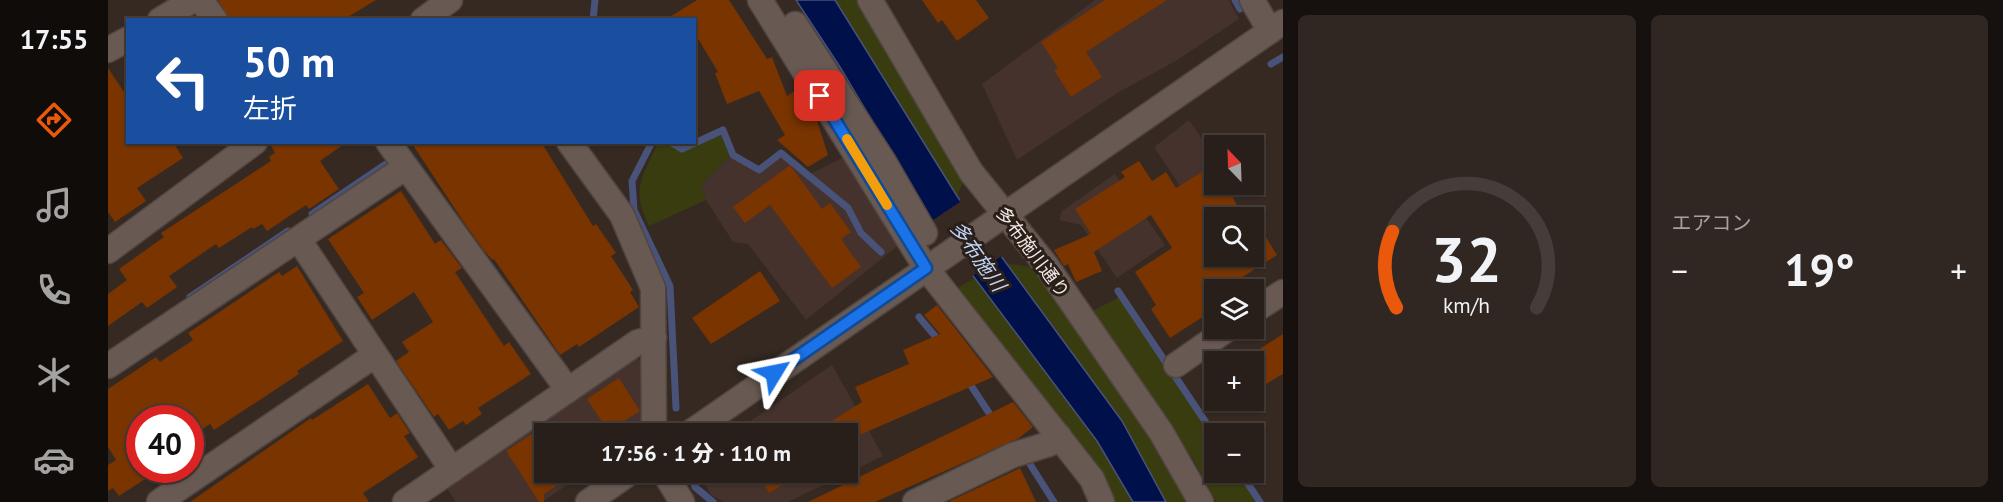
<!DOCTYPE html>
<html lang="ja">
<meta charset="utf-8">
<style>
body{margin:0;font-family:"PT Sans","Noto Sans JP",sans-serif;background:#302723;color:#f1f3f6;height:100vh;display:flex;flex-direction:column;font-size:22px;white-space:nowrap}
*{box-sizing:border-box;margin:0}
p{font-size:20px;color:#a5a2a2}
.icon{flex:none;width:33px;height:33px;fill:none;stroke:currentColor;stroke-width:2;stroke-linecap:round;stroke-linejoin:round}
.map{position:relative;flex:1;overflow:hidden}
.panel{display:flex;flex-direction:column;gap:15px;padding:15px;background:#16110e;width:720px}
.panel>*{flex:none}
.banner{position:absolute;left:18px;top:18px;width:570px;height:126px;border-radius:0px;box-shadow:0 2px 4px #0004,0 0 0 2px #443d39;background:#1a4fa0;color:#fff;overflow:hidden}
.needle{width:39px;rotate:337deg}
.controls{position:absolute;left:1096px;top:135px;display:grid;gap:12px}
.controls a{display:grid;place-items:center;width:60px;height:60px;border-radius:0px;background:#281f1a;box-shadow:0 2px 4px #0004,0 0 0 2px #443d39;font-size:30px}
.speed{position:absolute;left:18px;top:405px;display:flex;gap:12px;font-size:30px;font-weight:700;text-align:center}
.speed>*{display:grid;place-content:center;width:78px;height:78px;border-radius:50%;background:#281f1a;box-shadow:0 2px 4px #0004,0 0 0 2px #443d39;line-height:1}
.speed .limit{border:9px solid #d22;background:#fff;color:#111}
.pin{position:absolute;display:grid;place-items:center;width:51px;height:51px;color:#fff;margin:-26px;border-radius:12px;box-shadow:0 3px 9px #0006}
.me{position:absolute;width:66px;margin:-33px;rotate:55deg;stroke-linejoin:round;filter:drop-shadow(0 0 4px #0008)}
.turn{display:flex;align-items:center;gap:21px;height:126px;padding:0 18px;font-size:27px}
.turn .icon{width:78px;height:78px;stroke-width:2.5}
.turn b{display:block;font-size:42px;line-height:51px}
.big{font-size:45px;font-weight:800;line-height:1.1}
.panel .tile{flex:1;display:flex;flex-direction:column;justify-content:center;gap:9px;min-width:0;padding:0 21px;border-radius:9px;background:#302723}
.panel .dial{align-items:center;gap:0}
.dial svg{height:156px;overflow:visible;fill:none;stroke:#443d39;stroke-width:7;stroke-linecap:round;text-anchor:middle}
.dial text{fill:#f1f3f6;stroke:none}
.heat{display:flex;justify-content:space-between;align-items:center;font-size:33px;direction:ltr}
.panel .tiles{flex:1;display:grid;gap:15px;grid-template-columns:repeat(2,1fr)}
.trip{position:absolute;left:426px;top:423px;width:324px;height:60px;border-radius:0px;background:#281f1a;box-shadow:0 2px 4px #0004,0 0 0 2px #443d39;font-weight:800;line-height:60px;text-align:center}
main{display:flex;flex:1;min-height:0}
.menu{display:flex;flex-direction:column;width:108px;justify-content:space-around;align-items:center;background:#100c0a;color:#a5a2a2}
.menu .icon{width:42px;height:42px}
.menu .active{color:#ea580c}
.menu b{font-size:27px;color:#f1f3f6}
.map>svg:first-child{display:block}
.commercial{fill:#45322c}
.green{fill:#383c0e}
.water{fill:#00104a;stroke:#495279;stroke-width:1.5}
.pier{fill:#352922}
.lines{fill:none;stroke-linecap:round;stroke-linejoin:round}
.stream{stroke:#495279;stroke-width:7}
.building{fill:#793400}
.minor-casing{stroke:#504541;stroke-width:27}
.minor{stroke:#685a53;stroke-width:24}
.route-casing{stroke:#114b97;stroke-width:15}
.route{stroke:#1a73e8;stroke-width:10}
.slow{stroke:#f59e0b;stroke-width:10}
.labels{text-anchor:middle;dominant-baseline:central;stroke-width:6;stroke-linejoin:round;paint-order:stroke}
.street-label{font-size:18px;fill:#f4ebe7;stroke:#2b1f19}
.water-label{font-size:20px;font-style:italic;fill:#c0d6fa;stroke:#2b1f19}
</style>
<main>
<nav class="menu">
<b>17:55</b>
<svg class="icon active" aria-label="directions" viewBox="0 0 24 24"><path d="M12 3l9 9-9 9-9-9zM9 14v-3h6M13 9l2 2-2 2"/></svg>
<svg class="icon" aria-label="music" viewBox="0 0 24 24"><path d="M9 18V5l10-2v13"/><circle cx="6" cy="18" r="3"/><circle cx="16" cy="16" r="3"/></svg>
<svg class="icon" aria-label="phone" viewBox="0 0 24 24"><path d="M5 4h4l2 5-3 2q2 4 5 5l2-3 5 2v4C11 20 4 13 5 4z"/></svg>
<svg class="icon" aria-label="climate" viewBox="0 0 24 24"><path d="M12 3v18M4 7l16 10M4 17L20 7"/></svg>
<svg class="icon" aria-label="car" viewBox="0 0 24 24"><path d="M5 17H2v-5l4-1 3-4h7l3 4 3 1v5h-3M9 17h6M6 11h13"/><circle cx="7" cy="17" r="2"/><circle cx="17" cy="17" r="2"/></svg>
</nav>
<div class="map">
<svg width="1175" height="502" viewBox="0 0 1175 502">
<rect width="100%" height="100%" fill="#352922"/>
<g class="commercial">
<polygon points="987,0 1121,0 1131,19 1066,62 1011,92 909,160 874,84"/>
<polygon points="1081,120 1107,158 1107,184 1125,185 1132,194 1095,220 1046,147"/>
<polygon points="622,156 650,174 672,156 698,176 738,156 792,244 698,320 640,244 625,242 598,200 593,185"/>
<polygon points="1007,174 1057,245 1009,278 973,225 951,220 954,211"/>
<polygon points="527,357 536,362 534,434 436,434 436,472 477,473 434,502 348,502 338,487"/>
<polygon points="724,365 775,456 680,502 617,502 603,495 592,473 740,472 740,434 625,433"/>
</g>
<g class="green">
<polygon points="727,0 778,0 866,157 849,196"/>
<path d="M611 129 622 156 593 185 598 200 541 226C523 188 534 178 550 143L573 145 586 142 587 139Z"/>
<polygon points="897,263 923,267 1043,434 1082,502 1058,502 1014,421"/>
<polygon points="867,278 989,441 1025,502 1003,502 846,290"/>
<polygon points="1015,295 1109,433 1107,434 1107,472 1136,473 1155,502 1108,502 1085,459 981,313"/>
</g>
<polygon class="water" points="688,0 727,0 849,196 1014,421 1058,502 1025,502 989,441 821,217 732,67"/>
<polygon class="pier" points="853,196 897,257 892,257 863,277 822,222 852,202"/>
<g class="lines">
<g class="stream">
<polyline points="1127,0 1132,9"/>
<polyline points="485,20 487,0"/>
<polyline points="1163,64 1175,57"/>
<polyline points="544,142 524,181 526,210 562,286 568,408"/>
<polyline points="562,142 574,149 615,130 625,155 651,170 673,153 740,208 753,233 773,252"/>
<polyline points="204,214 278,164"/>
<polyline points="1010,291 1107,436"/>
<polyline points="82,297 180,231"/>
<polyline points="811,317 832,342"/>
<polyline points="860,381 885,419"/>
<polyline points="920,461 946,502"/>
<polyline points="582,472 587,487 605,502"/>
<polyline points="1132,472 1152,502"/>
</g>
</g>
<g class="building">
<polygon points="110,0 268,0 235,20 121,20"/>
<polygon points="589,0 621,0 659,59 664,57 679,96 687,91 704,119 708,117 720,155 700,167 669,140 677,135 651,91 619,104 607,73 610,72 586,32 586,20 557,20"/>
<polygon points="814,0 868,0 881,18 849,41 834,20 830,23"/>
<polygon points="997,0 1059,0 978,52 994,77 963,97 946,70 950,68 933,42"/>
<polygon points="0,68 20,98 20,142 65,142 75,158 29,188 38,201 7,222 0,212"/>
<polygon points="161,142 239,142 212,161 231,189 201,209 198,205 159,231 154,224 145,229 144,227 111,248 108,244 61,276 69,287 39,308 34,302 0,326 0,294 19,280 11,269 56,237 53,233 163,161 161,157 167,153"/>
<polygon points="303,142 433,142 485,226 488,224 508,253 503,256 525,290 522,292 531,307 471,347 469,344 452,355 386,259 385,260 377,252 357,224"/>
<polygon points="1031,161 1044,181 1058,172 1068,188 1107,164 1107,184 1116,184 1137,218 1107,218 1107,256 1146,256 1146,218 1169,255 1114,290 1107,290 1107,309 1062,338 1043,309 1048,305 1027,272 1064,248 1043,215 986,252 994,271 968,282 960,264 956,266 946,250 983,234 967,209 1017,177 1013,172"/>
<polygon points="682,165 714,209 722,203 743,232 733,239 753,267 724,288 662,205 637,223 625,207"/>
<polygon points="293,191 327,244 333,240 354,268 347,272 396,346 401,342 423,374 370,408 374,414 358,425 355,421 341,430 330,414 326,417 288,361 301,352 294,342 325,322 306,292 264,320 249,297 256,293 220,239"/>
<polygon points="189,266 235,341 189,371 191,374 106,430 102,424 82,437 82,418 32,418 32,470 51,470 11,496 5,488 0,491 0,465 8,460 0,447 0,389 48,357 52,362 85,340 80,333 171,272 174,276"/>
<polygon points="652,271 672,301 603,344 584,318"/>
<polygon points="829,305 885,377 740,440 740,434 703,434 754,402 747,387 801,364 795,350 832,334 816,315"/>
<polygon points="1175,334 1175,374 1146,391 1146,362 1131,362"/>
<polygon points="511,378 532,411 500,431 479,399"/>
<polygon points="260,384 282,418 289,413 302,433 296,436 310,457 255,493 261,502 82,502 203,418 204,420"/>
<polygon points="905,402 925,427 911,438 767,502 700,502"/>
<polygon points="425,433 436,451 436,472 469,472 436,494 436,502 431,502 398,451"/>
<polygon points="912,468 928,502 842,502 842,501"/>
<polygon points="649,472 695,472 661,493"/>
</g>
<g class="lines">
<defs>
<g id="minor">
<polyline points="93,0 107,20"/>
<polyline points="652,0 818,268 984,479 994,502"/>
<polyline points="762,0 863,172 938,265 1053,432 1093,502"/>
<polyline points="1144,0 1162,31"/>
<polyline points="52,20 85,0"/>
<polyline points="315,20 342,0"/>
<polyline points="687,24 776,162 817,233"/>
<polyline points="0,50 20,39"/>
<polyline points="280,142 460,390"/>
<polyline points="461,142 514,215 545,288 546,434"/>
<polyline points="191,240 344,470"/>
<polyline points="0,251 147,142"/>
<polyline points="1146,311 1175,292"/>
<polyline points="1068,365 1121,328"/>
<polyline points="0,366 298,167"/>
<polyline points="580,434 1175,22"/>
<polyline points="556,472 574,502"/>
<polyline points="51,502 267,355"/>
<polyline points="297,502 530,342 546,338"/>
<polyline points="480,502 523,472"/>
<polyline points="807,502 905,455 941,444 951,436"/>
</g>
</defs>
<use href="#minor" class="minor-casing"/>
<use href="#minor" class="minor"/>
</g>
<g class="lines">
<defs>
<polyline id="route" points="666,373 818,268 712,96"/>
</defs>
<use href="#route" class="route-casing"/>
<use href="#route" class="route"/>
<polyline class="slow" points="739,139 779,205"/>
</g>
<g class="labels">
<g class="street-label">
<text transform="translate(925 252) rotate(53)">多布施川通り</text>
</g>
<g class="water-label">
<text transform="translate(870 256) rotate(55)">多布施川</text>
</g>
</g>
</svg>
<div class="controls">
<a><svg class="needle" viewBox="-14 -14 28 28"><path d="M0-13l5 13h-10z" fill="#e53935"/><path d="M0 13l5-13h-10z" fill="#a5a2a2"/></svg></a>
<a><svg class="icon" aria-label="search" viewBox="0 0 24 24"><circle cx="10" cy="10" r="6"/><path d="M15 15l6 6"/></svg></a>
<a><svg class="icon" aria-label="layers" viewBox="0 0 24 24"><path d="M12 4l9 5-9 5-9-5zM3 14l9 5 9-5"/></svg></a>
<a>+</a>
<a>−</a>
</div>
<div class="speed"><div class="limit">40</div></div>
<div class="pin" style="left:712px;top:96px;background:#d93025"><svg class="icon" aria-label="arrive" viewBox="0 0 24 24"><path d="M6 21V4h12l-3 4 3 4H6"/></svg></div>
<svg class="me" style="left:666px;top:373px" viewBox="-20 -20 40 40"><path d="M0-17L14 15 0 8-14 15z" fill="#1a73e8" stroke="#fff" stroke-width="4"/></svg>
<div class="trip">17:56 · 1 分 · 110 m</div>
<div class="banner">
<div class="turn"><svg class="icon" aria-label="left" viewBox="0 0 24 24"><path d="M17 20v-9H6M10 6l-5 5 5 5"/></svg><div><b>50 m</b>左折</div></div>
</div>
</div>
<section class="panel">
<div class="tiles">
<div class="tile dial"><svg viewBox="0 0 100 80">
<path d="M14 69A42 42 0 1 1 86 69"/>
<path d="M14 69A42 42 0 0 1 12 30" stroke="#ea580c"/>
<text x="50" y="56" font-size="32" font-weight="700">32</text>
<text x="50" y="72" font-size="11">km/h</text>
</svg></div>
<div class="tile"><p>エアコン</p>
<div class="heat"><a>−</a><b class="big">19°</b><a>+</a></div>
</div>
</div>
</section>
</main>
